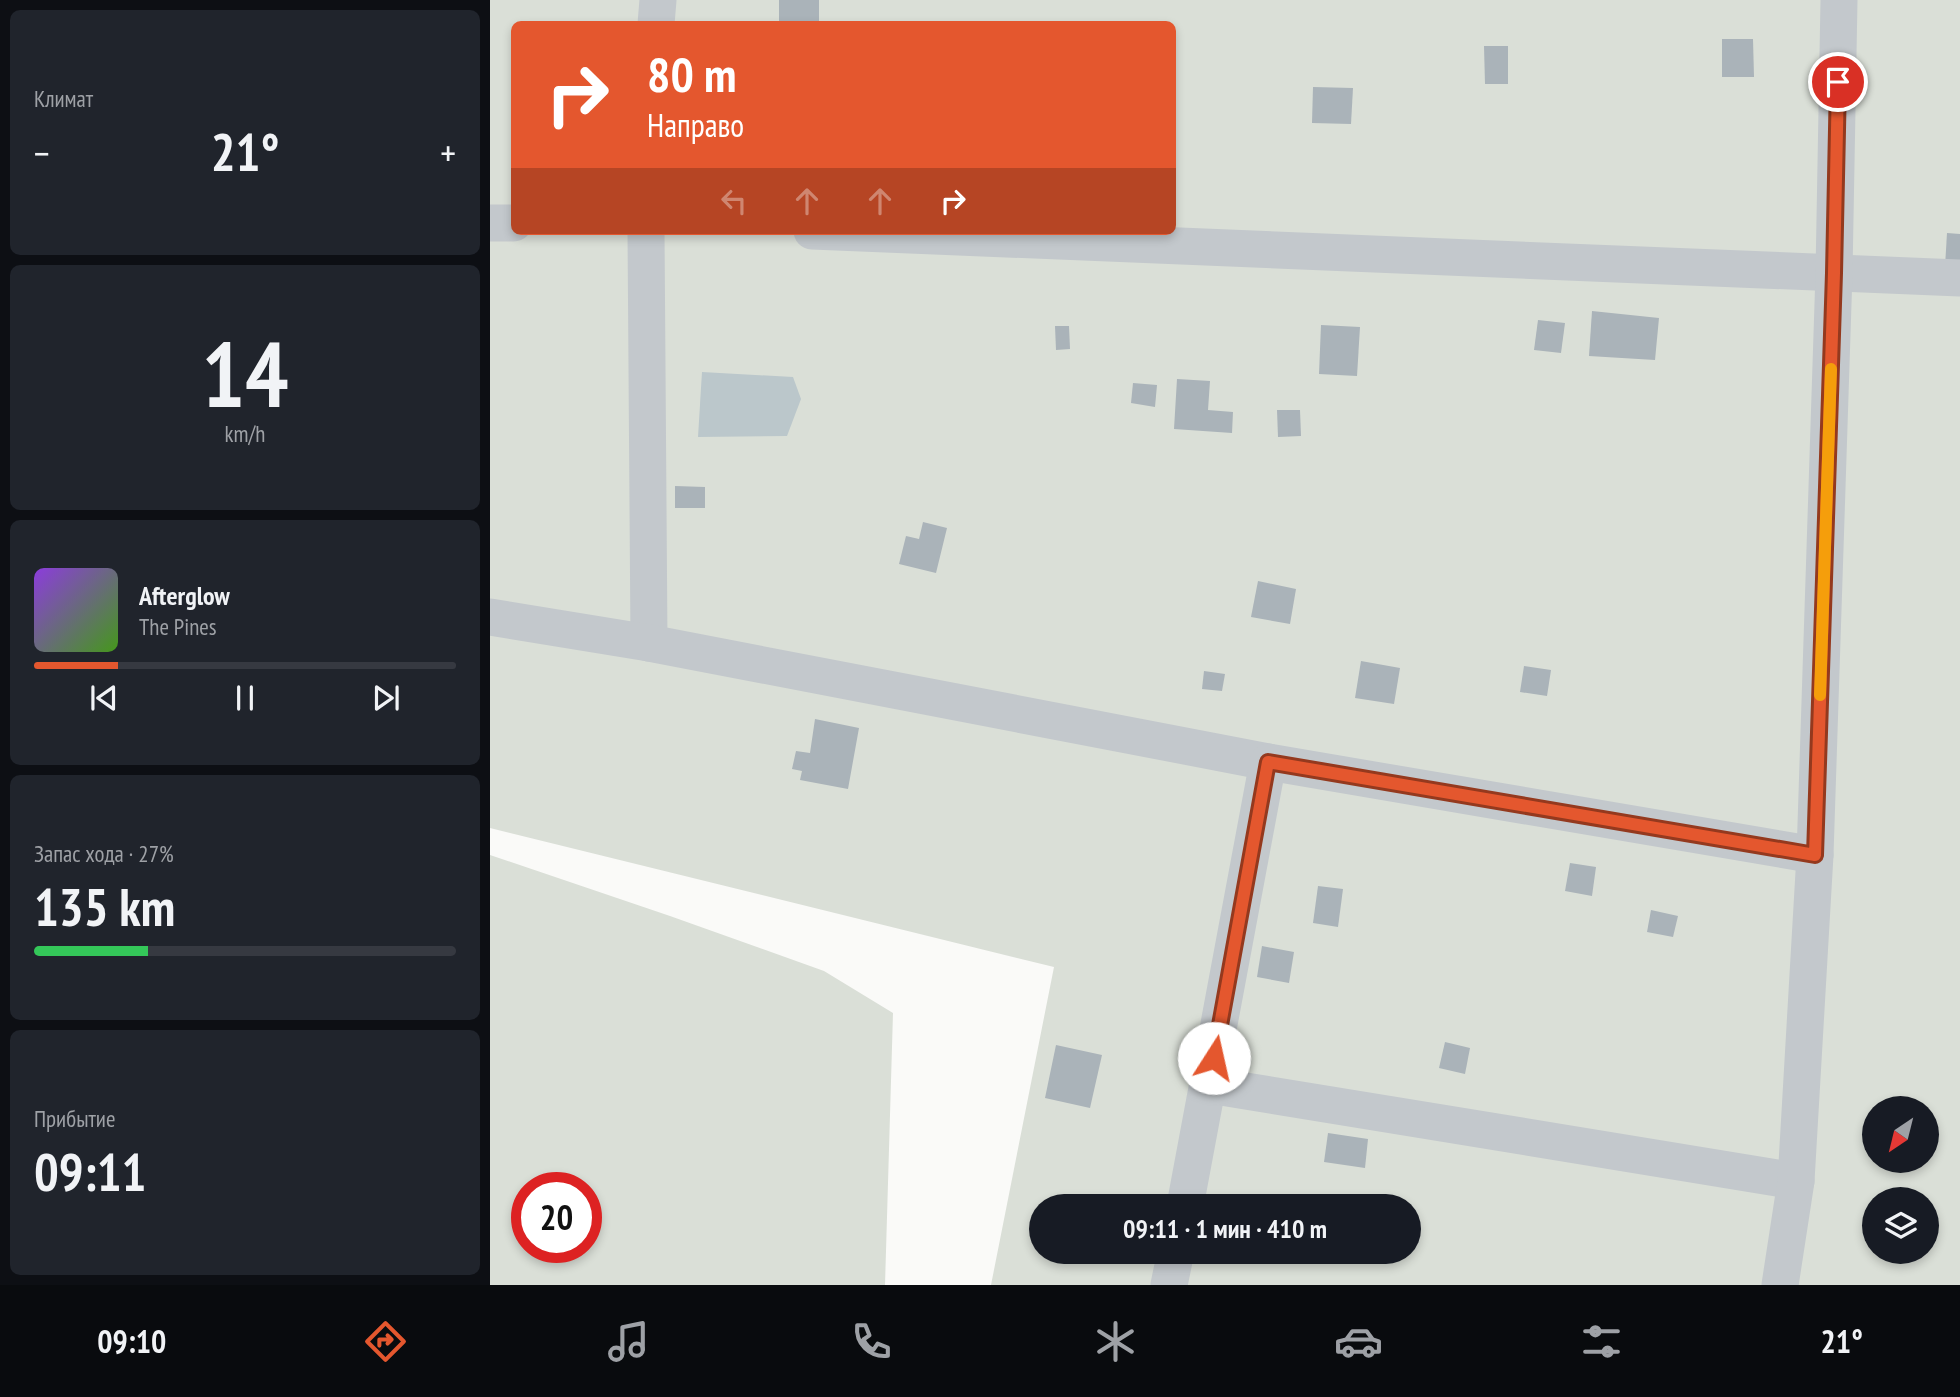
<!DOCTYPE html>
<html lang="ru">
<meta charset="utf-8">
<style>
body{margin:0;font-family:"PT Sans Narrow",sans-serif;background:#20242c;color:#f1f3f6;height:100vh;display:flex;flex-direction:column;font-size:26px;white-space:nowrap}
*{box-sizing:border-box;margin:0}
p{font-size:23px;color:#9ea1a6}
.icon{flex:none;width:38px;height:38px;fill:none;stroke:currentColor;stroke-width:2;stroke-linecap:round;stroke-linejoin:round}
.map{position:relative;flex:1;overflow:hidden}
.side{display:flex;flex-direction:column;gap:10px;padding:10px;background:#0d0f14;width:490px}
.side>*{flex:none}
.guide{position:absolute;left:21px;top:21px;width:665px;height:214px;border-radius:10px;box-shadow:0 4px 10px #0003;background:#e4572e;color:#fff;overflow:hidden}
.needle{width:46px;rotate:215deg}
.fabs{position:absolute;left:1372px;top:1096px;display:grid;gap:14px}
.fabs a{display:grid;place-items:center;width:77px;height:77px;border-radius:50%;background:#171b24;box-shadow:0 4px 10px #0003;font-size:35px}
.speed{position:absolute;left:21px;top:1172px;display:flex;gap:14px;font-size:35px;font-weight:700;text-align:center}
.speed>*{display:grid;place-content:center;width:91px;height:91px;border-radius:50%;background:#171b24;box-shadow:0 4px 10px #0003;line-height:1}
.speed .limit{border:10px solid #d22;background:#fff;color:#111}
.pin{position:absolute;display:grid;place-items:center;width:60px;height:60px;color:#fff;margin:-30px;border:4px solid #fff;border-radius:50%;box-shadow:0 2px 7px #0007}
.me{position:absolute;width:77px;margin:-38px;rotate:10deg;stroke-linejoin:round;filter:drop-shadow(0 0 5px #0008)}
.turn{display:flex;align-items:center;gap:24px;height:147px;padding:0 21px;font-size:32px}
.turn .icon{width:91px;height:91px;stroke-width:2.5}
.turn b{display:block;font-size:49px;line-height:60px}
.lanes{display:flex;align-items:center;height:66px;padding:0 21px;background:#0003;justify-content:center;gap:35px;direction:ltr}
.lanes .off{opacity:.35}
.big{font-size:52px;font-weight:700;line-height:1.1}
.side .card{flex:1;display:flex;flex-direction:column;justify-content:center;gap:10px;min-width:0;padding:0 24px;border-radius:10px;background:#20242c}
.side .dial{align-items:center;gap:0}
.dial b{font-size:91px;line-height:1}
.song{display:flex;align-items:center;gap:21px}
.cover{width:84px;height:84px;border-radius:10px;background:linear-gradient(135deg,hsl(270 70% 55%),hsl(100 70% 35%))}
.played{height:7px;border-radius:4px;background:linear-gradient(90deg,#e4572e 20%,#363941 20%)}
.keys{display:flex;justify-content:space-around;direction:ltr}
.heat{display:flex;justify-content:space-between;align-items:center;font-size:38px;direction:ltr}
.charge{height:10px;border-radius:5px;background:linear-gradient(90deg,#34c759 27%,#363941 0)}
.trip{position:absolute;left:539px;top:1194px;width:392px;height:70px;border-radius:35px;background:#171b24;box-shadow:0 4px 10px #0003;font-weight:700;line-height:70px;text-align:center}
.menu{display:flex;height:112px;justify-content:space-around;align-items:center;background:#090b0e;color:#9ea1a6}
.menu .icon{width:49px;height:49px}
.menu .selected{color:#e4572e}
.menu b{font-size:32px;color:#f1f3f6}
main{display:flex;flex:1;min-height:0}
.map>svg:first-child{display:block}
.green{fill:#dadfd7;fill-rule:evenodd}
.water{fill:#bbc7cb}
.building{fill:#aab3b9}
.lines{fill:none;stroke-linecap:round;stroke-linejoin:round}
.minor{stroke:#c3c8cc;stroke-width:37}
.route-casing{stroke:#94391e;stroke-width:18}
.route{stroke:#e4572e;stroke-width:12}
.slow{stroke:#f59e0b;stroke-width:12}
</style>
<main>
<section class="side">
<div class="card"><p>Климат</p>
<div class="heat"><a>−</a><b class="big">21°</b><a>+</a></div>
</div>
<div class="card dial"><b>14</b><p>km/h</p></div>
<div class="card">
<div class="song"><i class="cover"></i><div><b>Afterglow</b><p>The Pines</p></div></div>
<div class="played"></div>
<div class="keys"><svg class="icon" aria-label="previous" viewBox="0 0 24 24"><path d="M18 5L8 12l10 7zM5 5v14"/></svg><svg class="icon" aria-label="pause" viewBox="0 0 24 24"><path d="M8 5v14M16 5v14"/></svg><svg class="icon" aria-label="next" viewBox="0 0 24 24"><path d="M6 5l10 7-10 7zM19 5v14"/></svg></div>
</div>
<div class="card"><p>Запас хода · 27%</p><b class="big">135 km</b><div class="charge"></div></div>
<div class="card"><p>Прибытие</p><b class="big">09:11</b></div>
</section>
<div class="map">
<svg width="1470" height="1285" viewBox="0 0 1470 1285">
<rect width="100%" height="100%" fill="#fafaf8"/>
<g class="green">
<path d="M0 0H1470V1285H501L564 967 0 828ZM24 24H682V231H24ZM1384 1108H1437V1160H1384ZM1384 1199H1437V1251H1384ZM551 1206H919V1251H551Z"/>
<path d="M0 855 180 916 334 971 403 1013 395 1285H0ZM96 1188V1248H37V1188Z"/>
</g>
<polygon class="water" points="212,372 303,377 311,399 297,436 208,437"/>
<g class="building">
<rect x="289" y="0" width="40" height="24"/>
<polygon points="1232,39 1263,39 1264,77 1232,77"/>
<polygon points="994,46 1018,46 1018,84 995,84"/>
<polygon points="823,87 863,88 861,124 822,123"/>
<polygon points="1457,233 1470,234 1470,267 1455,267"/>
<polygon points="1102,311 1169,318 1165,360 1099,356"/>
<polygon points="1048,320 1075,323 1071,353 1044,350"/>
<polygon points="831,325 870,327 867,376 829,374"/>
<polygon points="565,326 579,326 580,349 566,350"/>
<polygon points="687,379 720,381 718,410 743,412 742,433 684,429"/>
<polygon points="643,383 667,385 665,407 641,403"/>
<polygon points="787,410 810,410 811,436 788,437"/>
<polygon points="185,486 215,487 215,508 185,508"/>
<polygon points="433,522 457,528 446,573 409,564 416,536 429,539"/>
<polygon points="768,581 806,589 800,624 761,617"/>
<polygon points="871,661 910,668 904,704 865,698"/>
<polygon points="1034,666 1061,670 1057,696 1030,692"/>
<polygon points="714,671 735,674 732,691 712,689"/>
<polygon points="325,719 369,728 358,789 310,780 312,771 302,769 306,751 320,753"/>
<polygon points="1080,863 1106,867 1102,896 1075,891"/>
<polygon points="828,886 853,889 848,927 823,923"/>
<polygon points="1161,910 1188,916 1183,937 1157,932"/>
<polygon points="772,946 804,952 799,983 767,977"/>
<polygon points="955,1042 980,1048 975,1074 949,1068"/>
<polygon points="566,1045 612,1055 600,1108 555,1098"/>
<polygon points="838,1133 878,1139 875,1168 834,1162"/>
</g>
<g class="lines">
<g class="minor">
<polyline points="166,24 168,0"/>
<polyline points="0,223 24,223"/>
<polyline points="156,231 159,643"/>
<polyline points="322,231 1470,278"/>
<polyline points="0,617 159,643 778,762 1325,855"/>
<polyline points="719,1085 1306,1181"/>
<polyline points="695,1206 778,762"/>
<polyline points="679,1285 686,1251"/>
<polyline points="1290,1285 1306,1181 1325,855 1344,273 1349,0"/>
</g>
</g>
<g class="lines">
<defs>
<polyline id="route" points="724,1058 778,762 1325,855 1344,273 1348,82"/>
</defs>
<use href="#route" class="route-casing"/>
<use href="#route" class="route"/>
<polyline class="slow" points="1330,695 1341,369"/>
</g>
</svg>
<div class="fabs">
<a><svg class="needle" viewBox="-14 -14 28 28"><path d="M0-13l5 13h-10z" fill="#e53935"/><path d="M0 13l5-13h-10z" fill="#9ea1a6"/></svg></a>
<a><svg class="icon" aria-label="layers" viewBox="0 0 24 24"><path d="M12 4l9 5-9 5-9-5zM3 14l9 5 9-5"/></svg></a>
</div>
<div class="speed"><div class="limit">20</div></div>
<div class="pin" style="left:1348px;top:82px;background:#d93025"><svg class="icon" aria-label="arrive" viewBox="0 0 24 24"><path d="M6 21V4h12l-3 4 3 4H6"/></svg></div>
<svg class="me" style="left:724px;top:1058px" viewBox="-20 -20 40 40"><circle r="19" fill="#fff"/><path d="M0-13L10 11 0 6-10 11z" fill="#e4572e"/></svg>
<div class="trip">09:11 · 1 мин · 410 m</div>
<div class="guide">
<div class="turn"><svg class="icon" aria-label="right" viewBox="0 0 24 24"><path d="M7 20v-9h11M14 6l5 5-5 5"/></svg><div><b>80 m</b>Направо</div></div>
<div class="lanes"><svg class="icon off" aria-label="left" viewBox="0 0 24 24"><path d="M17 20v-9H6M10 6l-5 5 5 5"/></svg><svg class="icon off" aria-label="ahead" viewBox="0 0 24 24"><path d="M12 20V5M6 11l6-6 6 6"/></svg><svg class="icon off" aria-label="ahead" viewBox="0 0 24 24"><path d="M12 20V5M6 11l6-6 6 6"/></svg><svg class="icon" aria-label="right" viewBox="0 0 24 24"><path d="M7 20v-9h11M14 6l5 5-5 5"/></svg></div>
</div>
</div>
</main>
<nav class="menu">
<b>09:10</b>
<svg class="icon selected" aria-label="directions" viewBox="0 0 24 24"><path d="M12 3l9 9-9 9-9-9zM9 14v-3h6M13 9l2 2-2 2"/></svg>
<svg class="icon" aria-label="music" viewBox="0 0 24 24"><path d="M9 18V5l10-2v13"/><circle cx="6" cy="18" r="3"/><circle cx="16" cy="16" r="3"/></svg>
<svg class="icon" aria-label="phone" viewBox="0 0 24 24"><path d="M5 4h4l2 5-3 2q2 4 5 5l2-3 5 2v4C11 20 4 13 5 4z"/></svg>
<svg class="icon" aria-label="climate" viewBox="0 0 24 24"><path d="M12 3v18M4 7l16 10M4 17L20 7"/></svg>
<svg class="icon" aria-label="car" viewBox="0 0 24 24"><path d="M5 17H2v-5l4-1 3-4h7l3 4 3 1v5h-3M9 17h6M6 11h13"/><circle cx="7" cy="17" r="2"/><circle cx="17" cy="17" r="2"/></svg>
<svg class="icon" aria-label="filters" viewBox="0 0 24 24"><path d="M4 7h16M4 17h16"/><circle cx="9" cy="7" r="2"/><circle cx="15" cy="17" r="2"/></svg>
<b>21°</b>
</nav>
